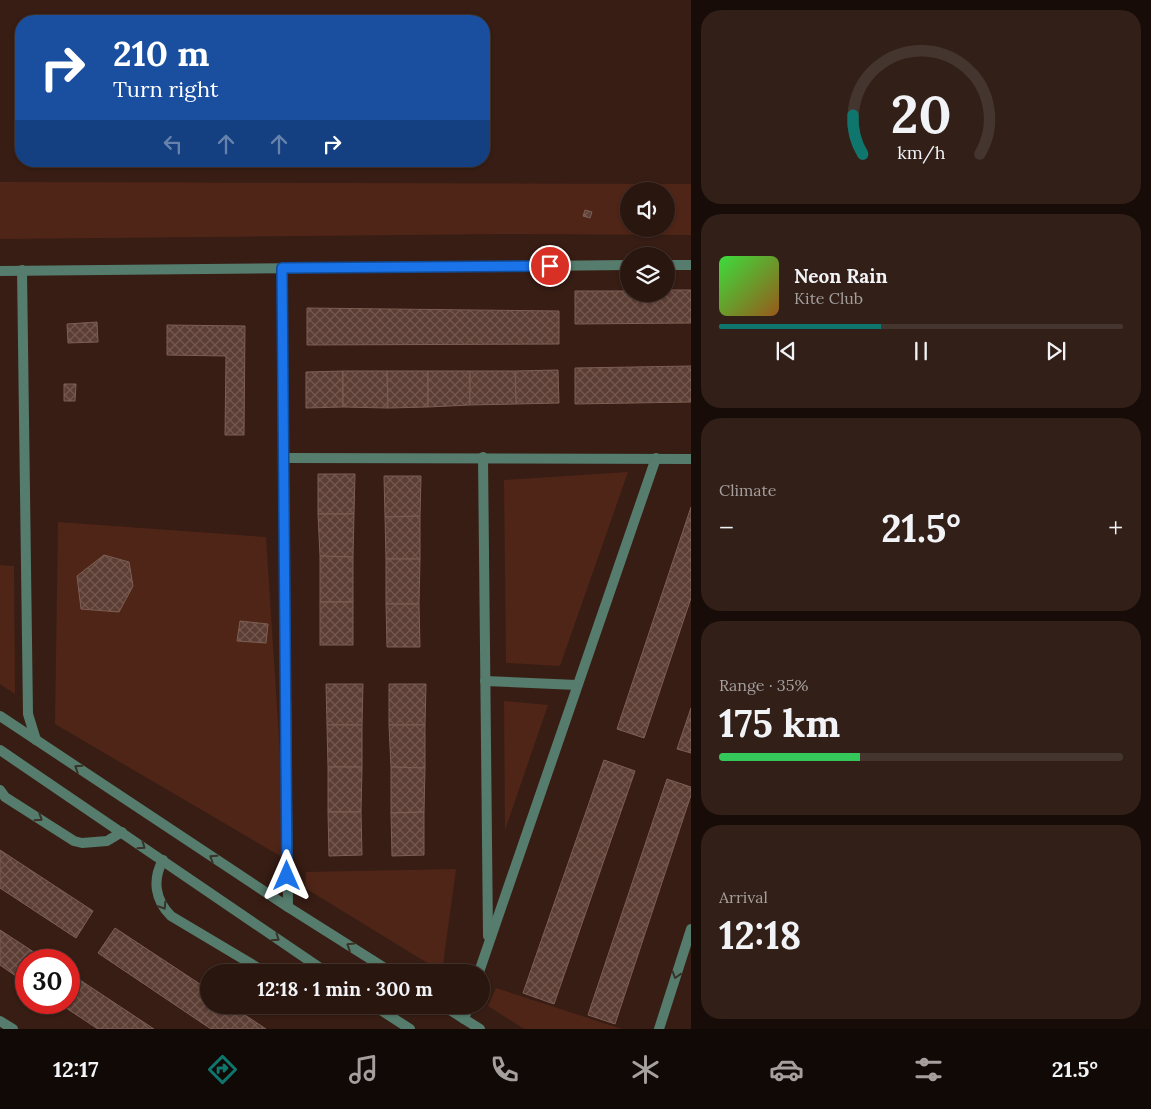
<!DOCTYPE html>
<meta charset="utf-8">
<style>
body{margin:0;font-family:Lora,serif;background:#311f18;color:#f1f3f6;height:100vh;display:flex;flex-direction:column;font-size:19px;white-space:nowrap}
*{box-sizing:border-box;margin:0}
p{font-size:16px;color:#a59f9e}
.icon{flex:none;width:28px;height:28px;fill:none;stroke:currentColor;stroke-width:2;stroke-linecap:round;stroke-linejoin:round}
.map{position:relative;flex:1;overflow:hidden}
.drawer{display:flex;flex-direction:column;gap:10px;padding:10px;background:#170c08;width:460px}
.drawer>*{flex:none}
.guide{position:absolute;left:15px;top:15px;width:475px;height:152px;border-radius:20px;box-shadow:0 1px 4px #0004,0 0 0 1px #45352f;background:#1a4fa0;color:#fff;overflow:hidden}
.tools{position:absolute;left:620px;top:182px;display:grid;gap:10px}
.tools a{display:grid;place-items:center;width:55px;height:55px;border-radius:50%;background:#29160f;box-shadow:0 1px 4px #0004,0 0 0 1px #45352f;font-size:25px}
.speed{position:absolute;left:15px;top:949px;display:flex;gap:10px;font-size:25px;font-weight:700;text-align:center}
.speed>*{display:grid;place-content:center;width:65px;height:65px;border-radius:50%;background:#29160f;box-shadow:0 1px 4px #0004,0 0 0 1px #45352f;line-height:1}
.speed .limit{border:8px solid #d22;background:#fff;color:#111}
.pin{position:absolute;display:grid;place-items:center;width:42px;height:42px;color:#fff;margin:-21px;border:2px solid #fff;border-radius:50%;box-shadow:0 1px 5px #0007}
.me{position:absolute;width:55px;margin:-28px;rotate:0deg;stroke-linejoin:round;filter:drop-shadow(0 0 4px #0008)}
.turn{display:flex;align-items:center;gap:18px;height:105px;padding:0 15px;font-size:22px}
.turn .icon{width:65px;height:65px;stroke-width:2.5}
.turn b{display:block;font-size:35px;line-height:42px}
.lanes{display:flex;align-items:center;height:48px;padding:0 15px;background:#0003;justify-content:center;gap:25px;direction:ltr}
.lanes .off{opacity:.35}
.big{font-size:38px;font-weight:700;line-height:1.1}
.drawer .tile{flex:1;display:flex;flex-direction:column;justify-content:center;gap:8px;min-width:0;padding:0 18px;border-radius:20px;background:#311f18}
.drawer .dial{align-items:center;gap:0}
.dial svg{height:130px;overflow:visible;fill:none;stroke:#45352f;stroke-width:7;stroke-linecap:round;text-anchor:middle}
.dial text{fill:#f1f3f6;stroke:none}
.song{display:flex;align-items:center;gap:15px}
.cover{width:60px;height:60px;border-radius:8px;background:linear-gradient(135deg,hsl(120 70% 55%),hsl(30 70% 35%))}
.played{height:5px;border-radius:2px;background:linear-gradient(90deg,#0f766e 40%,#45352f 40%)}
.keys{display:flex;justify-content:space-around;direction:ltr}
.heat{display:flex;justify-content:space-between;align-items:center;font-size:28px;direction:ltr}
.charge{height:8px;border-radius:4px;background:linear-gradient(90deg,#34c759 35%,#45352f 0)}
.trip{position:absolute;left:200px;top:964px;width:290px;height:50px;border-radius:25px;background:#29160f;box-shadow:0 1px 4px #0004,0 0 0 1px #45352f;font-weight:700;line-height:50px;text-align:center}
.menu{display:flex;height:80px;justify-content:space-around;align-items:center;background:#100906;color:#a59f9e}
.menu .icon{width:35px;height:35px}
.menu .current{color:#0f766e}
.menu b{font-size:22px;color:#f1f3f6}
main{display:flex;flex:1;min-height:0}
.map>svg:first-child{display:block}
.green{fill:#4f2517;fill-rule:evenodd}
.building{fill:url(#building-cross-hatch);stroke:#7e5e54}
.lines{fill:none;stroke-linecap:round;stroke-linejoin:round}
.lane{stroke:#557c6d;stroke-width:10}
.street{stroke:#557c6d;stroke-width:10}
.oneway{stroke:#393228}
.route-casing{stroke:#114b97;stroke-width:12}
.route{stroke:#1a73e8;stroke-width:9}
</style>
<main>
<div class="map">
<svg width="691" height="1029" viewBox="0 0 691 1029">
<defs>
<pattern id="building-cross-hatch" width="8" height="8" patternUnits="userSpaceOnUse" patternTransform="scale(1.25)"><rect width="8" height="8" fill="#5c3e34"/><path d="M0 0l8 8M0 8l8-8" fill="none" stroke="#735950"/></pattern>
</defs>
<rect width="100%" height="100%" fill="#371d14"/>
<g class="green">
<path d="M0 182 691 184V235L505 234 0 239ZM629 191H666V229H629Z"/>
<polygon points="628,472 560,666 506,663 504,480"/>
<polygon points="58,522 266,537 287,860 55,724"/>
<polygon points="0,565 14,566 15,694 0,684"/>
<polygon points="504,701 548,705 505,830"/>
<polygon points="456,869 442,972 305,888 306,872"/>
<polygon points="496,988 622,1029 524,1029 488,1006"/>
</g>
<g class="building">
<polygon points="585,210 592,212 590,218 583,216"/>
<polygon points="666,290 691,290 691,323 575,324 575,291 629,291 629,294 666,294"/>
<polygon points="307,308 559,311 559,344 307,345"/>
<polygon points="97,322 98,342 68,343 67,324"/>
<polygon points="167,325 245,326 244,435 225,435 226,356 167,355"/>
<polygon points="691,366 691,402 575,404 575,368"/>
<polygon points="558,370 559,403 516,404 515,371"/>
<polygon points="343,371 343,407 306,408 306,372"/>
<polygon points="343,371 387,371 388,408 343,407"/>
<polygon points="387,371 428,371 428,407 388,408"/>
<polygon points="428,371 470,371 470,405 428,407"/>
<polygon points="470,371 515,371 516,404 470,405"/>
<polygon points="64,384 76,384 75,401 64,401"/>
<polygon points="318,474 355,474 354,514 318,514"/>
<polygon points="384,476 421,476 420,516 385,517"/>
<polygon points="691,507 691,598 644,738 617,729"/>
<polygon points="318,514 354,514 353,557 320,556"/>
<polygon points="420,516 420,559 386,559 385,517"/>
<polygon points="104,555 129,562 133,586 119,612 81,609 77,576"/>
<polygon points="320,556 353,557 353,602 320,602"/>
<polygon points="386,559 420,559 419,604 386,604"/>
<rect x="320" y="602" width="33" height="43"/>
<polygon points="386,604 419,604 420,647 387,647"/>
<polygon points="240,621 268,624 266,643 237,641"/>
<polygon points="326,684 363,684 362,725 327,725"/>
<polygon points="389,684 426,684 425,725 389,725"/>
<polygon points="691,708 691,753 677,749"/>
<polygon points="327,725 362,725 362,767 328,767"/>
<polygon points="389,725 425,725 425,768 391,767"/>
<polygon points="604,760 635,771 554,1004 523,993"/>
<polygon points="328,767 362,767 361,812 328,812"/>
<polygon points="391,767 425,768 424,812 391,813"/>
<polygon points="667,779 691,787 691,795 615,1024 588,1015"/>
<polygon points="328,812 361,812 362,855 329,856"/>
<polygon points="424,812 424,855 392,856 391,813"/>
<polygon points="0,850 93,911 76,938 0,888"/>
<polygon points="115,928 209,990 209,1005 230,1005 266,1029 211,1029 98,953"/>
<polygon points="0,930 46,960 26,960 26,983 0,965"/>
<polygon points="80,980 154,1029 98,1029 63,1006 69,1002 69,998"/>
</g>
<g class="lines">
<g class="lane">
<polyline points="0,790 5,797 74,841 82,843 107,841 122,832"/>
<path d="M163 860C152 880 155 900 171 916L265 972"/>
<polyline points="329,1005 341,1005"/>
</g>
<g class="street">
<polyline points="666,265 691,265"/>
<polyline points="282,268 288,907"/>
<polyline points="22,270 28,714 36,740"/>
<polyline points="0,271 629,265"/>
<polyline points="483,457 488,936"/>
<polyline points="284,458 691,459"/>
<polyline points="485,681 577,685"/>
<polyline points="0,716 288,907 391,972"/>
<polyline points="0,750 326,972"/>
<polyline points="479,972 656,458"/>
<polyline points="373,1005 410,1029"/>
<polyline points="442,1005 480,1029"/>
<polyline points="464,1019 469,1005"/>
<polyline points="0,1021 13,1029"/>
<polyline points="659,1029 691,929"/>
</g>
</g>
<defs><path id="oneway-chevron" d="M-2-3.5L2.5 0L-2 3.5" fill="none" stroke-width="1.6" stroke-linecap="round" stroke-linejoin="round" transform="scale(1.25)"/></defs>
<g class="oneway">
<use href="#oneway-chevron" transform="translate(78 768) rotate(-147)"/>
<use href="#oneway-chevron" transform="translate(39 818) rotate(33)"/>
<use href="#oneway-chevron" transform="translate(142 846) rotate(35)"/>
<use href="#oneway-chevron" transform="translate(213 858) rotate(-147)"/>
<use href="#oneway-chevron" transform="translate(163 906) rotate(58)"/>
<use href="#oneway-chevron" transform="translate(276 938) rotate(35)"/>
<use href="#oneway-chevron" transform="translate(350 946) rotate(-148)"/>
<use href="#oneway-chevron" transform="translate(676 975) rotate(107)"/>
</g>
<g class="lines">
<defs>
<polyline id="route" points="287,876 282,268 550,266"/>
</defs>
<use href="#route" class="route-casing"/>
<use href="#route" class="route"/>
</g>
</svg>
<div class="tools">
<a><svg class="icon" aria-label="sound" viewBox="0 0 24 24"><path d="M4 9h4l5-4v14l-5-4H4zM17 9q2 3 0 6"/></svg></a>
<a><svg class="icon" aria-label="layers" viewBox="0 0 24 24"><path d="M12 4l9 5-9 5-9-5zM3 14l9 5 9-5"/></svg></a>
</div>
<div class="speed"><div class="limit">30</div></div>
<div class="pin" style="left:550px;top:266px;background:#d93025"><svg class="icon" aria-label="arrive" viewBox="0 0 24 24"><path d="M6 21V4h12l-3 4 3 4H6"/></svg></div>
<svg class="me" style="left:287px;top:876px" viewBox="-20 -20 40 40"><path d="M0-17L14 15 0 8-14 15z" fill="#1a73e8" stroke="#fff" stroke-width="4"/></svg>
<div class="trip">12:18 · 1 min · 300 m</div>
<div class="guide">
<div class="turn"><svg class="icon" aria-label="right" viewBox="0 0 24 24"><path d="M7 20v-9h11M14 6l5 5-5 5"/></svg><div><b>210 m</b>Turn right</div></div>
<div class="lanes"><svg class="icon off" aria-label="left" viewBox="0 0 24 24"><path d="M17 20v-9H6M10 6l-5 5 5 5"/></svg><svg class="icon off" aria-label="ahead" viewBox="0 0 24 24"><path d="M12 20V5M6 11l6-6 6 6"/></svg><svg class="icon off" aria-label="ahead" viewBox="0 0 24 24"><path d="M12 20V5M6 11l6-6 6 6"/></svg><svg class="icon" aria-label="right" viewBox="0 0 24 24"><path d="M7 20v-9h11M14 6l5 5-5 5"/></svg></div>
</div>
</div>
<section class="drawer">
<div class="tile dial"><svg viewBox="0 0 100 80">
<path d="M14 69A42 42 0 1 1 86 69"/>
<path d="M14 69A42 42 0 0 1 8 45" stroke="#0f766e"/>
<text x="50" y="56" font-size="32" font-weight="700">20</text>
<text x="50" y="72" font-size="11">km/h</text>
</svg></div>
<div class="tile">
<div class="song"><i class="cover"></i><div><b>Neon Rain</b><p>Kite Club</p></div></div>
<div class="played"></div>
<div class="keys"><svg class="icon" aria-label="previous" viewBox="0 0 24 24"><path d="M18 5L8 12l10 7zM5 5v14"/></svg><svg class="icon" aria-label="pause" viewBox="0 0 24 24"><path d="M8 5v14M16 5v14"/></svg><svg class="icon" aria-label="next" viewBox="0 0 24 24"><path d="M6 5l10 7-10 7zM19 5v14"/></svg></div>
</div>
<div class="tile"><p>Climate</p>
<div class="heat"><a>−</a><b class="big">21.5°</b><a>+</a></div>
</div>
<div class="tile"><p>Range · 35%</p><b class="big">175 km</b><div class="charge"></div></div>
<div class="tile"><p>Arrival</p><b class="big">12:18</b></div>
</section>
</main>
<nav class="menu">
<b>12:17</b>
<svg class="icon current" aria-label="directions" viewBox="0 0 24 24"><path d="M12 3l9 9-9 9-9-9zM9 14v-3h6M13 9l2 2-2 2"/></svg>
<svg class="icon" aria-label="music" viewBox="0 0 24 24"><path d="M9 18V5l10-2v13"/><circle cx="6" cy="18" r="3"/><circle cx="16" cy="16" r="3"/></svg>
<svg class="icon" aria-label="phone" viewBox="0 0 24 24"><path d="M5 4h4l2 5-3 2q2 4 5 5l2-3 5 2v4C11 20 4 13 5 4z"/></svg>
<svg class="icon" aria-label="climate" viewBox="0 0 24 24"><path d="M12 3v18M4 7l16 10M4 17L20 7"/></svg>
<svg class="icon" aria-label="car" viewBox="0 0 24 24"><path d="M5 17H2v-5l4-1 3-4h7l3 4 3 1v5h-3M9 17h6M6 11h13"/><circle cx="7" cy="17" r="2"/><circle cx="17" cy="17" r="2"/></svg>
<svg class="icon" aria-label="filters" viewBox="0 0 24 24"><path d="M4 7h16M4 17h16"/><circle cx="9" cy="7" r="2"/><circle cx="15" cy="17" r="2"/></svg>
<b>21.5°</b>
</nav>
